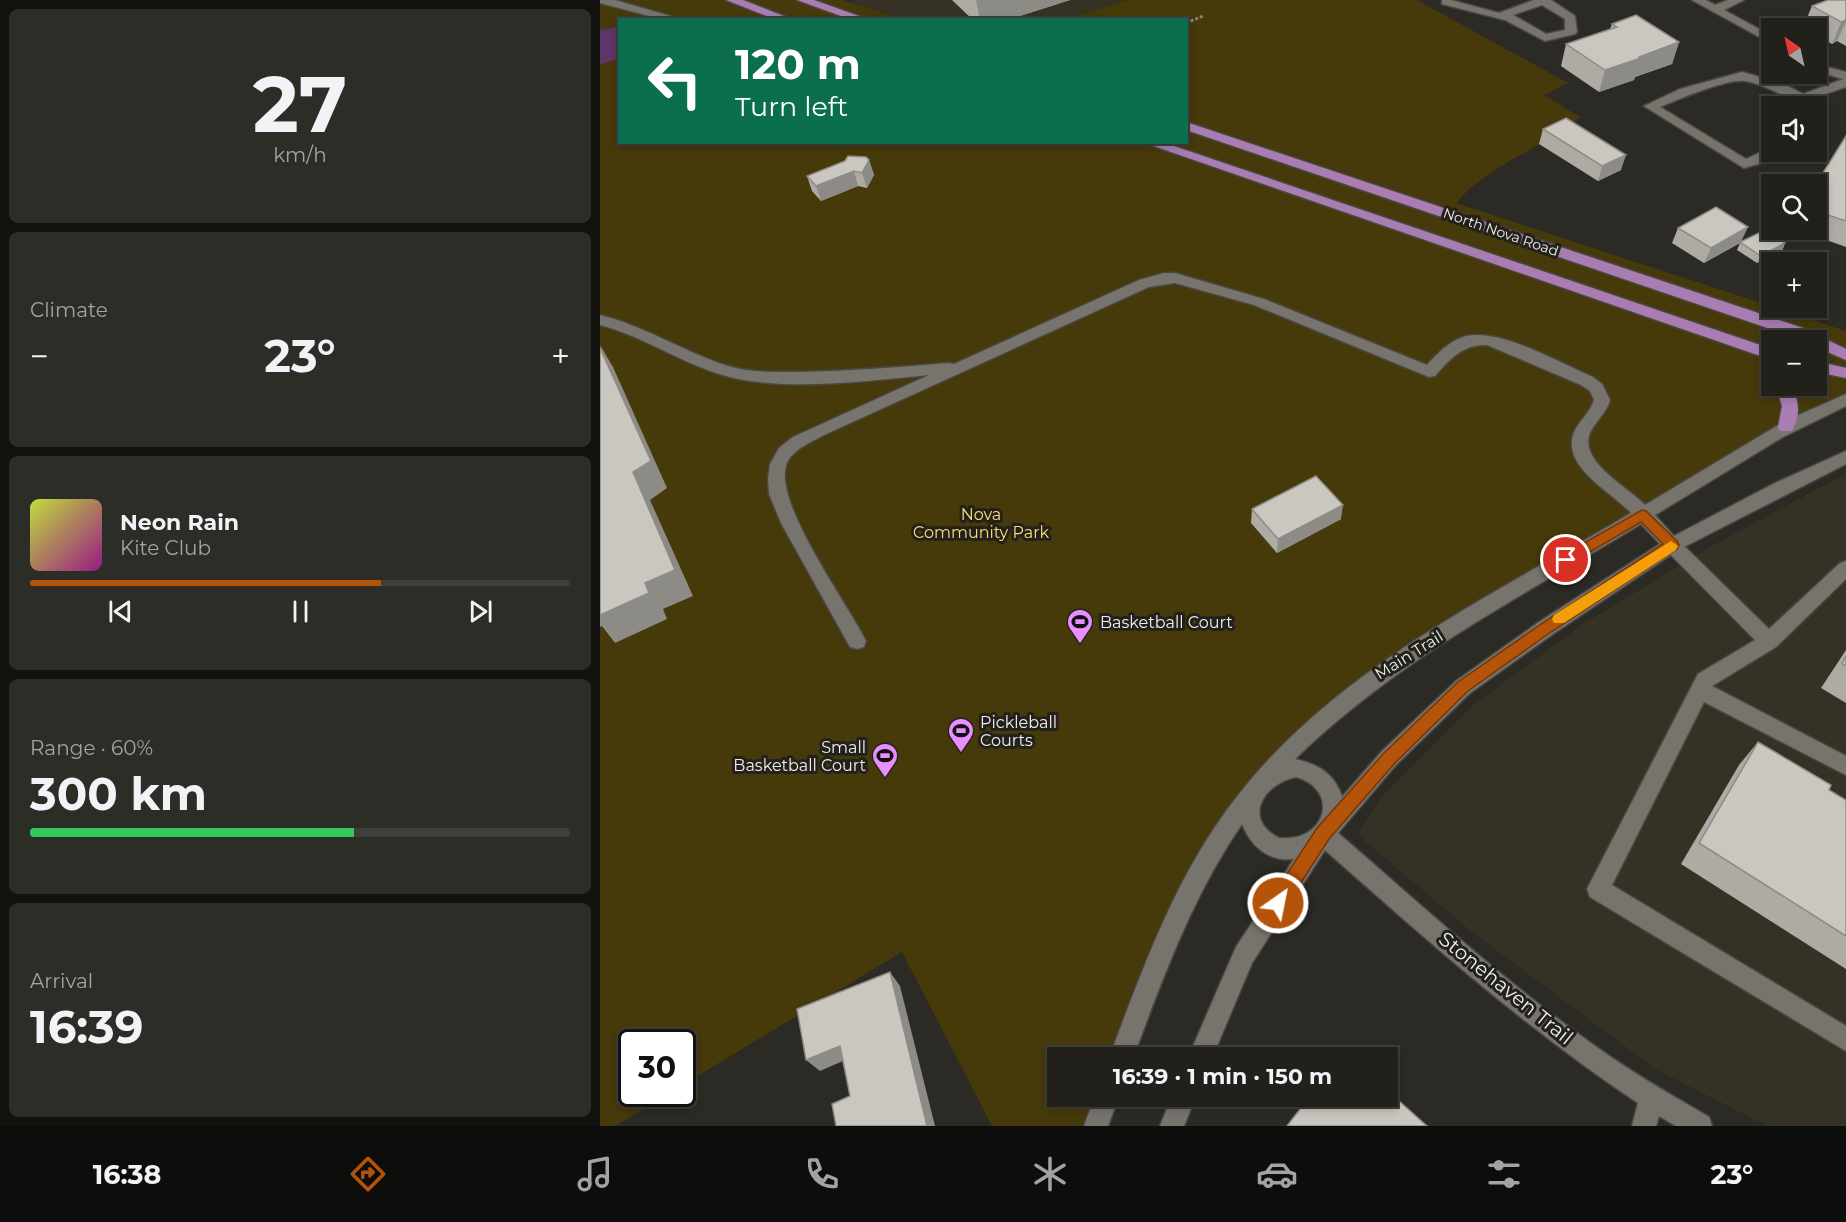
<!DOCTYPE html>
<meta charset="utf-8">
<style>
body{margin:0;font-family:Montserrat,sans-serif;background:#2d2d28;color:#f1f3f6;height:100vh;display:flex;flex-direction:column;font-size:22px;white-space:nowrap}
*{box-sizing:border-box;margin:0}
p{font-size:20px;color:#a2a3a3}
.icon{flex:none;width:33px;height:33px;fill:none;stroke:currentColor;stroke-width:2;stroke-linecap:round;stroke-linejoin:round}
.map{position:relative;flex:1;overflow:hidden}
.drawer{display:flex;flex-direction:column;gap:9px;padding:9px;background:#12120f;width:600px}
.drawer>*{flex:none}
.hud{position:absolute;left:18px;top:18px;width:570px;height:126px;border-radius:0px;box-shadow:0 3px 9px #0003,0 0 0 2px #3e3e3a;background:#0b6e4f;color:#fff;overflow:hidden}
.needle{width:39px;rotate:326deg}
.buttons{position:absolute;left:1161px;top:18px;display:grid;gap:12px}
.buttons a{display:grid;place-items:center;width:66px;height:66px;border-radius:0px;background:#21201b;box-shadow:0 3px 9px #0003,0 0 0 2px #3e3e3a;font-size:30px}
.speed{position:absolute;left:18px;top:1029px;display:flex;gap:12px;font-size:30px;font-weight:700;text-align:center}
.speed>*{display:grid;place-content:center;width:78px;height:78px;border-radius:50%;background:#21201b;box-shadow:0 3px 9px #0003,0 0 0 2px #3e3e3a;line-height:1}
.speed .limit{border:3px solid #111;border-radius:9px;background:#fff;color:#111}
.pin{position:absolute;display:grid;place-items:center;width:51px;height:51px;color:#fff;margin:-26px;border:3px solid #fff;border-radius:50%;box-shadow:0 2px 6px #0007}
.me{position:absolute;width:66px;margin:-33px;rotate:33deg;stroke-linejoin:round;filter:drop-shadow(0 0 4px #0008)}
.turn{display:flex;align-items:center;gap:21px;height:126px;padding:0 18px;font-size:27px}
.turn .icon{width:78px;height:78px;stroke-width:2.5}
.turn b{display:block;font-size:42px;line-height:51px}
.big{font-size:45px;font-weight:700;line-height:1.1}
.drawer .widget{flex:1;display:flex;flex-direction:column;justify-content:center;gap:9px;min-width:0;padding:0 21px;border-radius:9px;background:#2d2d28}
.drawer .dial{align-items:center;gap:0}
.dial b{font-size:78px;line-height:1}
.song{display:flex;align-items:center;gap:18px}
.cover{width:72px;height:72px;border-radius:9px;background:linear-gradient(135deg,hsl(70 70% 55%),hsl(310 70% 35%))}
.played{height:6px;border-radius:3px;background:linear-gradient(90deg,#b45309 65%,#3e3e3a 65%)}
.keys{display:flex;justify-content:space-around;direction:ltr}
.heat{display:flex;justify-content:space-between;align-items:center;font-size:33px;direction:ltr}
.charge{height:9px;border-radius:4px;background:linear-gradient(90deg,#34c759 60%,#3e3e3a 0)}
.trip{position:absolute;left:447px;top:1047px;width:351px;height:60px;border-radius:0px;background:#21201b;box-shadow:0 3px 9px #0003,0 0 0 2px #3e3e3a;font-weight:700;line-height:60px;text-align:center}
.dock{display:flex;height:96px;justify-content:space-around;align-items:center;background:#0d0d0b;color:#a2a3a3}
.dock .icon{width:42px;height:42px}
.dock .current{color:#b45309}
.dock b{font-size:27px;color:#f1f3f6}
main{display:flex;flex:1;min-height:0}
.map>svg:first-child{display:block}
.built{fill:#353225}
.green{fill:#46390a;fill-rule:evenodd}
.water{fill:#5e3569}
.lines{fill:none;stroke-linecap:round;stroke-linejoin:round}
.service-casing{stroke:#4a4842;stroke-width:3}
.minor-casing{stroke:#4a4842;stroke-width:3}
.primary-casing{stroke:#4a4842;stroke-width:3}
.path{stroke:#84827d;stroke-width:3;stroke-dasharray:3 2;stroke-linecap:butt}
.service{fill:#76746d;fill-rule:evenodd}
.minor{fill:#76746d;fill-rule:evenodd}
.primary{fill:#aa7db2;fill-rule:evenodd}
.wall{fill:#adaba4}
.shaded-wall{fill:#8d8b86}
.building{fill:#c9c7bf;stroke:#8d8b86;stroke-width:1.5}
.route{fill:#b45309;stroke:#753606;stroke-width:1.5}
.slow{fill:#f59e0b}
.labels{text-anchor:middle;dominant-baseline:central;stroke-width:6;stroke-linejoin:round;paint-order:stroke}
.far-street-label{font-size:14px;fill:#f0eeea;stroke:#23211b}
.park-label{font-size:16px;fill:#fddd76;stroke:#23211b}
.poi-label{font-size:16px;fill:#f0eeea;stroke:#23211b;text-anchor:start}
.street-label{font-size:16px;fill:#f0eeea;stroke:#23211b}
.near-street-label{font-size:20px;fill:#f0eeea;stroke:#23211b}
</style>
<main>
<section class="drawer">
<div class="widget dial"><b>27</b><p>km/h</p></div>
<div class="widget"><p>Climate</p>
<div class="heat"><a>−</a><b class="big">23°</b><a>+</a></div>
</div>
<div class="widget">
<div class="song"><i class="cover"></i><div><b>Neon Rain</b><p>Kite Club</p></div></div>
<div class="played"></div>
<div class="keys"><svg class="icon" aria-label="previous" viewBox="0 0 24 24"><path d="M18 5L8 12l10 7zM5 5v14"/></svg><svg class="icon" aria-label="pause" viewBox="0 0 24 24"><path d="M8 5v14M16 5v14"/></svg><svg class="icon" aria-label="next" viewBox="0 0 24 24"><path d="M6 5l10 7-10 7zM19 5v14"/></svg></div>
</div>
<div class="widget"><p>Range · 60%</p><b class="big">300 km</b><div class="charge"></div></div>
<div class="widget"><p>Arrival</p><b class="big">16:39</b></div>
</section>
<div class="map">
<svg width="1246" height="1126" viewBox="0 0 1246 1126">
<rect width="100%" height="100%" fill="#2c2a24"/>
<g class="built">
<polygon points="257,0 527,0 468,20 303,19 250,2"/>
<polygon points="1246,474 1246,1126 1168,1126 1057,1070 872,932 758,835 780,799 875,704 983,624 1119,542"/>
</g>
<path class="green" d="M0 0H243L303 19 20 20V142H586V20L468 19 527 0H817L968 83 944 95 980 117C942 150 889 163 856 203L1246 331V400L783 670 640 807 524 1057 458 1058V1096L509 1097 498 1126H392L302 952 83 1085 82 1042H32V1094H69L15 1126H0ZM1172 340H1216V386H1172Z"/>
<polygon class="water" points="19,27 19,58 0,65 0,30"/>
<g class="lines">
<defs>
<g id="service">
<polygon points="0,0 15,0 84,20 64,20 0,3"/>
<path d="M842 0H851L899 13 934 0H951L975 16 977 32 975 34 945 41 905 20 842 4ZM942 5 965 19V30L946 34 913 15Z"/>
<path d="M1142 72 1184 84 1203 94 1246 78V87L1202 102C1182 97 1165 84 1145 81 1129 78 1076 100 1060 107L1146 159 1172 147V152H1178L1165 162 1144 168 1044 106 1080 89Z"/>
<polygon points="1072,538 1078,540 1169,629 1240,563 1246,561 1246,579 1176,647 1112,686 1246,756 1246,775 1104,702 1012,885 1246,1026 1246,1051 990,897 987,889 1098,674 1155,640 1066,550 1063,545 1066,540"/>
</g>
<g id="minor">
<polygon points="1092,0 1106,0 1115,5 1128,0 1144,0 1124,10 1172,36 1172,44"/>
<polygon points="1216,64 1246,72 1246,80 1216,71"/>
<path d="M564 273H575L664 299 827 365C837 354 848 342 863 337 897 326 960 363 993 377L1002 384 1010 400C1007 414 993 422 989 436 982 464 1028 487 1045 505L1185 421 1246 394V406L1183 437 1055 515 1074 536 1175 483 1246 451V464L1078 550 953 634 870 693 796 765 738 833C826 909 912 989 1008 1055 1041 1078 1075 1097 1109 1117L1112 1126H1076L1059 1116 1056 1126H1032L1038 1103C925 1028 826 939 725 850L652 963 612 1058H588L636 947 694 859C668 862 651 846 642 824 593 895 563 977 533 1058H509C539 979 568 897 615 827 715 677 882 602 1031 513 1013 493 963 468 973 435 977 422 990 414 994 400L990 391 981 385 887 345C863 344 850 359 835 376L829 377 654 305 575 283 549 287 224 435C212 442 193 449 187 463 171 500 248 604 266 641L264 647 257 649 250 647 181 523 169 494 168 479 170 464 179 448 193 437 329 375C267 381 178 393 119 374 78 361 42 336 0 325V315C45 326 84 352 128 366 151 373 177 372 201 372 250 371 299 367 348 363L354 364 539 280ZM1041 524 1060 544 939 622 856 681 782 751 742 797C735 774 718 764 695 759 799 658 919 598 1041 524ZM696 777C741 790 726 843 679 838 642 819 663 784 696 777Z"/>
<polygon points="495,1096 519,1096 508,1126 484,1126"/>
<polygon points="572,1096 596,1096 584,1126 560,1126"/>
</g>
<g id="primary">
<polygon points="126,0 143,0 194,20 177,20"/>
<polygon points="197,0 214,0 270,20 252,20"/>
<polygon points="586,122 1203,328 1246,349 1246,360 1216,347 1216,340 1203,340 586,130"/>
<polygon points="542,142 562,142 1172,349 1172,360"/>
<polygon points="1216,361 1246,368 1246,378 1216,372"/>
<path d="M1176 386H1192C1199 402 1201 415 1192 431H1180L1178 427 1182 406Z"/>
</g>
</defs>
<use href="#service" class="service-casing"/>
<use href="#minor" class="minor-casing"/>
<use href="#primary" class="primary-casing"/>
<polyline class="path" points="586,23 603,16"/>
<use href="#service" class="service"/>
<use href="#minor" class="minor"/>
<use href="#primary" class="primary"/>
</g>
<g class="wall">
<polygon points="352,0 470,0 407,20 373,20"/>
<polygon points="1246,0 1246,46 1237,41 1232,44 1216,35 1216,28 1206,28 1203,27 1212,6"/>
<polygon points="1012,24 1079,42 1072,64 1035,77 1034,80 999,92 961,66 966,44 1010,29"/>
<polygon points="943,129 1021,170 998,181 939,144"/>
<polygon points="1246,136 1246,247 1204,232 1205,230 1216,230 1216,184"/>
<polygon points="269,160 274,175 267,188 258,186 221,201 212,191 207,176"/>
<polygon points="1078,228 1142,242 1185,243 1182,251 1157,263 1137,250 1140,243 1104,263 1072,243"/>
<polygon points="652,509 741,519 677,553 651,523"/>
<polygon points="1246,650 1246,703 1221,688"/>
<polygon points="1158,742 1229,790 1246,800 1246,969 1081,864 1139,765"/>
</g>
<g class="shaded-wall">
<polygon points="376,0 470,0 407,20 380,20"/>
<polygon points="1246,4 1246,22 1237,41 1232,44 1241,22"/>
<polygon points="1079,42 1072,64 1035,77 1034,80 999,92 1005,70 1039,57"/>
<polygon points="1026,155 1021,170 998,181 1002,166"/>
<polygon points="269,160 274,175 267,188 262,173"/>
<polygon points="254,171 258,186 221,201 216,186"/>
<polygon points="1148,227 1141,242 1104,263 1111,248"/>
<polygon points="1185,243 1182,251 1157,263 1161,256"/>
<polygon points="0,345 13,367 67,488 50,500 93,596 63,609 67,619 15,643 2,626 0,627 0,614 45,583 33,472"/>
<polygon points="743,505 741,519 677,553 678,539"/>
<polygon points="290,972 300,986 335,1126 327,1126"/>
<polygon points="240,1046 252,1057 220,1071 206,1060"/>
</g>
<g class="building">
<polygon points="1228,0 1246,0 1246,20 1241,22 1212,6"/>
<polygon points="1036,15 1079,42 1039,57 1041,58 1005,70 966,44 1017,27 1012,24"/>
<polygon points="966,118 1026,155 1002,166 943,129"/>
<polygon points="1246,136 1246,221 1216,211 1216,207 1228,188 1216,184"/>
<polygon points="248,156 266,157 269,160 262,173 254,171 216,186 207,176 245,161"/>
<polygon points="1116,207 1148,227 1111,248 1078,228"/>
<polygon points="1165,230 1185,243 1161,256 1140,242"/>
<polygon points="0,348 51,461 33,472 75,570 45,583 49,593 0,615"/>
<polygon points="716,476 743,505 678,539 652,509"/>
<polygon points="1246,656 1246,666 1242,664"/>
<polygon points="1158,742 1231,785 1229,790 1246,800 1246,936 1099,843"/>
<polygon points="290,972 327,1126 236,1126 232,1104 250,1096 240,1046 206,1060 197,1009"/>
<polygon points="743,1052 749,1058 739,1058"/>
<polygon points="788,1091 827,1126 687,1126 710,1096 788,1096"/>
</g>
<polygon class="route" points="1042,510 1046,511 1077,541 1079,545 1077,549 951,632 868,691 795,763 729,839 684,909 678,911 672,909 670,903 672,897 717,828 784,753 858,682 941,624 1063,544 1041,522 971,563 961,563 959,560 961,556"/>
<polygon class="slow" points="1071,541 1078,546 1076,550 964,623 954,623 952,619 954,615"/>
<defs>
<symbol id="stadium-pin" viewBox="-11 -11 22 30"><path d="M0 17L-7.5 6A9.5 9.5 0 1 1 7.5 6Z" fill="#e88eff" stroke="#23211b"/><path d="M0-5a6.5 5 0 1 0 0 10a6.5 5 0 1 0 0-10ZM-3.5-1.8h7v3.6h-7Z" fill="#111"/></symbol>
</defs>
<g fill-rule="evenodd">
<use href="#stadium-pin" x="465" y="607" width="30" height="40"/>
<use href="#stadium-pin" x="346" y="716" width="30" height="40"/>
<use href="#stadium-pin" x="270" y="741" width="30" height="40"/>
</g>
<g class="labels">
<g class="far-street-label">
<text transform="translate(901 232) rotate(19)">North Nova Road</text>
</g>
<g class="park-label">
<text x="381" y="514">Nova<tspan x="381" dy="18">Community Park</tspan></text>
</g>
<g class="poi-label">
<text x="500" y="622">Basketball Court</text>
<text x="380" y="722">Pickleball<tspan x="380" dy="18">Courts</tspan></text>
<text x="266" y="747" text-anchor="end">Small<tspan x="266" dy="18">Basketball Court</tspan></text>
</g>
<g class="street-label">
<text transform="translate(809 655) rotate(-32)">Main Trail</text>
</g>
<g class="near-street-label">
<text transform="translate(906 988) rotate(39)">Stonehaven Trail</text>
</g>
</g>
</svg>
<div class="buttons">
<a><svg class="needle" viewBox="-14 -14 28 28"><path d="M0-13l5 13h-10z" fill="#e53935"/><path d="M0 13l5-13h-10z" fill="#a2a3a3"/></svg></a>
<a><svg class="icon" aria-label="sound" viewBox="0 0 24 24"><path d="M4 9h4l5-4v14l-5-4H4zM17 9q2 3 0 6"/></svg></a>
<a><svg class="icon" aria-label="search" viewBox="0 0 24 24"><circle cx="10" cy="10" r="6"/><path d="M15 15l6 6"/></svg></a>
<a>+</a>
<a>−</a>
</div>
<div class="speed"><div class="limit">30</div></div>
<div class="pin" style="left:966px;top:560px;background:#d93025"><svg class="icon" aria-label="arrive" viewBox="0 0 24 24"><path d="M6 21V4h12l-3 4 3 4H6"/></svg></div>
<svg class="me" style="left:678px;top:903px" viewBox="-20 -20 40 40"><circle r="17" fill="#b45309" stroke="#fff" stroke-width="3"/><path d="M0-11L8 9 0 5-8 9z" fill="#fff"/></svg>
<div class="trip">16:39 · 1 min · 150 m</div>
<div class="hud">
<div class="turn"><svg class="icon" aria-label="left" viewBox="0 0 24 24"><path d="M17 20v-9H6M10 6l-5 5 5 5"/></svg><div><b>120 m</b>Turn left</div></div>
</div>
</div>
</main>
<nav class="dock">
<b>16:38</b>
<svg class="icon current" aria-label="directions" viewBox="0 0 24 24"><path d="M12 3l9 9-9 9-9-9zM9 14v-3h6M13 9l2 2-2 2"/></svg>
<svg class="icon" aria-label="music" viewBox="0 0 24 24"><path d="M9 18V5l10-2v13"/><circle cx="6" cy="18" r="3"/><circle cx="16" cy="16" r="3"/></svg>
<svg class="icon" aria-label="phone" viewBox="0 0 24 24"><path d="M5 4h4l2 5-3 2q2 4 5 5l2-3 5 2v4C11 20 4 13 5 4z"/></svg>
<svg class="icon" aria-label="climate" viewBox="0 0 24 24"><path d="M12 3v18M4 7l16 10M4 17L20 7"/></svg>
<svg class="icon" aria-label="car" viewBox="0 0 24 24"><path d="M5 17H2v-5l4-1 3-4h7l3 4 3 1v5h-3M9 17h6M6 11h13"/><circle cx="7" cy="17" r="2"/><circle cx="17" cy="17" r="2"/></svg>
<svg class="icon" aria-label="filters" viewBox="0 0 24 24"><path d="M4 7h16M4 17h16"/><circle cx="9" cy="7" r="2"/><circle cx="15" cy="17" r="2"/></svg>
<b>23°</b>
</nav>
